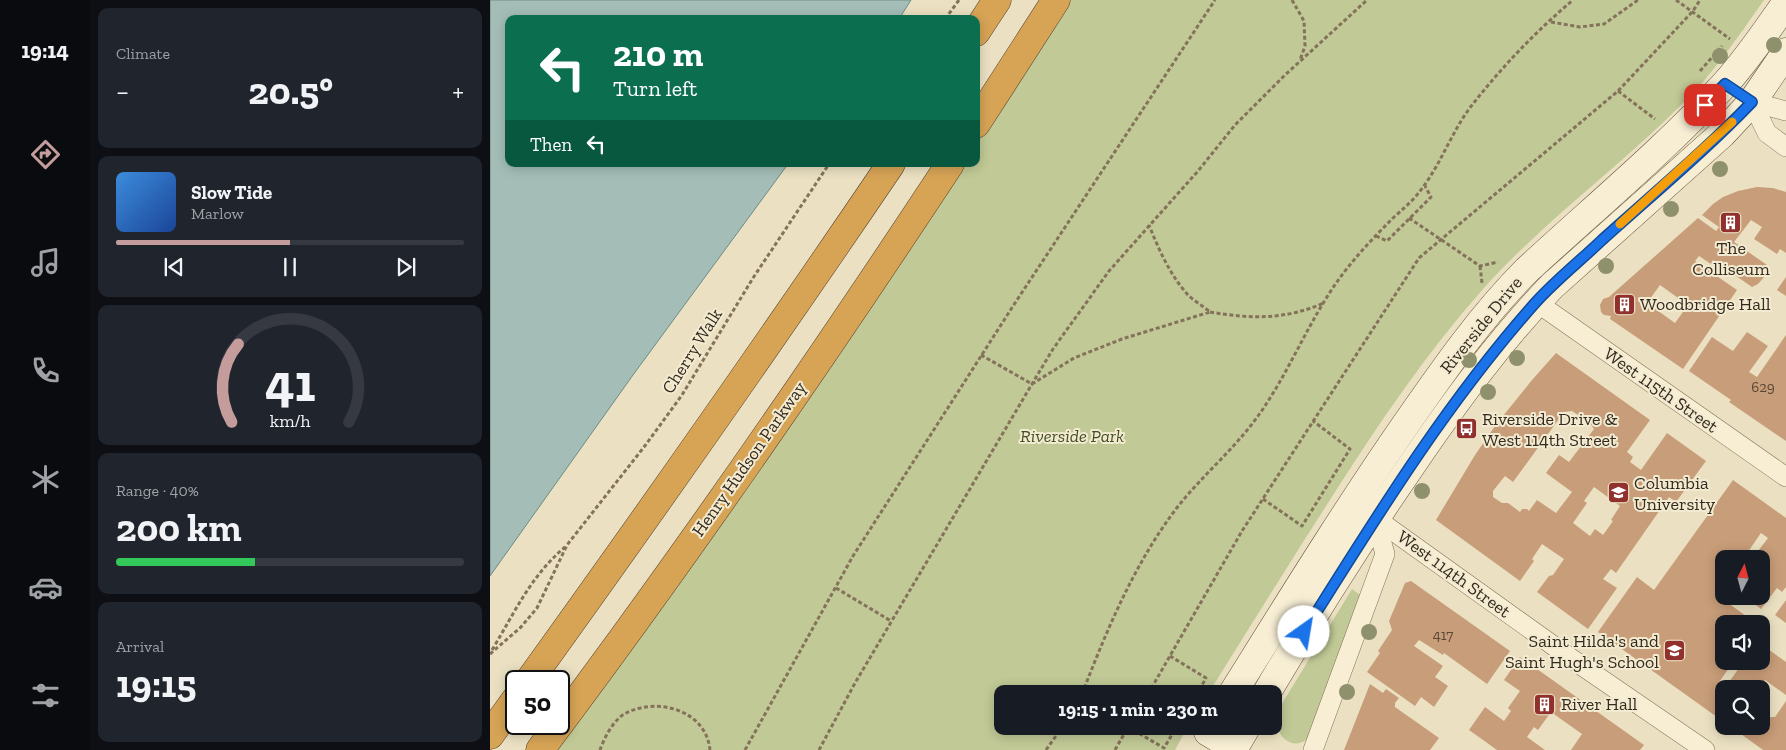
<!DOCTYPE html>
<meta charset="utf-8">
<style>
body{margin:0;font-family:"Zilla Slab",serif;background:#20242c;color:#f1f3f6;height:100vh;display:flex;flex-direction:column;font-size:19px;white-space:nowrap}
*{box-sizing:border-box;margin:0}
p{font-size:16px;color:#9ea1a6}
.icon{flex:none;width:28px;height:28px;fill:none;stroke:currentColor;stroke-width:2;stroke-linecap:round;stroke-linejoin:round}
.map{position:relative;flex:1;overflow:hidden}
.sheet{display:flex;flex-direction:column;gap:8px;padding:8px;background:#0d0f14;width:400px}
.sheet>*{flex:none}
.banner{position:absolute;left:15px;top:15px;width:475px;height:152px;border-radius:10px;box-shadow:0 2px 12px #0003;background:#0b6e4f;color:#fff;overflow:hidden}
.needle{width:32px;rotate:6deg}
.controls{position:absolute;left:1225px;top:550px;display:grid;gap:10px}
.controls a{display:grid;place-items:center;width:55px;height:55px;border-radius:10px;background:#171b24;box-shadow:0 2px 12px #0003;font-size:25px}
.speed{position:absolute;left:15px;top:670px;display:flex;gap:10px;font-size:25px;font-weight:700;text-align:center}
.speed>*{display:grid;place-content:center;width:65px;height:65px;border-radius:50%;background:#171b24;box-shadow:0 2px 12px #0003;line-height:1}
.speed .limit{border:2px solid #111;border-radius:8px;background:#fff;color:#111}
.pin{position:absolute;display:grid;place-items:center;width:42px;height:42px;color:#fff;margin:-21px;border-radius:10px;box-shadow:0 2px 8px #0006}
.me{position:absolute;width:55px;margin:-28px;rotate:32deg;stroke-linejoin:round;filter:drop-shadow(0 0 4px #0008)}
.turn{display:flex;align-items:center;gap:18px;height:105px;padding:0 25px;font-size:22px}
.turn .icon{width:65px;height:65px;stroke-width:2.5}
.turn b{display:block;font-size:35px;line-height:42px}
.then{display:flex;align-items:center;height:48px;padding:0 25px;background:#0003;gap:10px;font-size:19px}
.big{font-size:38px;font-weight:800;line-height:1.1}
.sheet .widget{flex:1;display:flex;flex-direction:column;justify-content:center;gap:8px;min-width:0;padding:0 18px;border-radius:10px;background:#20242c}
.sheet .dial{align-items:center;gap:0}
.dial svg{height:130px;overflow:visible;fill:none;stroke:#363941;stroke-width:7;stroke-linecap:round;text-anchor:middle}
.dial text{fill:#f1f3f6;stroke:none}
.song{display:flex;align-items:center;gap:15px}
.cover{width:60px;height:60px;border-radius:8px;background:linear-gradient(135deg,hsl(210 70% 55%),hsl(220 70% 35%))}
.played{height:5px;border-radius:2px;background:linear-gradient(90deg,#c59c9c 50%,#363941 50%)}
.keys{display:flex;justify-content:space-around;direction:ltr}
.heat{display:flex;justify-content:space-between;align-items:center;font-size:28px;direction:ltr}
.charge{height:8px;border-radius:4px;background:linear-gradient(90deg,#34c759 40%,#363941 0)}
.trip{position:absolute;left:504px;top:685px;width:288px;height:50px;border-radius:10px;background:#171b24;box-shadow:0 2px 12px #0003;font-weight:800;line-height:50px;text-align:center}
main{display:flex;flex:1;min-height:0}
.dock{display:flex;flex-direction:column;width:90px;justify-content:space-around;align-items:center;background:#090b0e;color:#9ea1a6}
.dock .icon{width:35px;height:35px}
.dock .current{color:#c59c9c}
.dock b{font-size:22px;color:#f1f3f6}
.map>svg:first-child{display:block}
.green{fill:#c1c996}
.water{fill:#a4beb7;stroke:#6c8b85}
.building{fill:#c89d79;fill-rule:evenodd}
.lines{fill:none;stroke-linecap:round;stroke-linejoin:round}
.street-casing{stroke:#84725a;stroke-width:20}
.secondary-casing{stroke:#66533d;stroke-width:29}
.highway-casing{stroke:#52402e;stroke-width:29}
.path{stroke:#84725a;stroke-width:3;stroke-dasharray:4 2.5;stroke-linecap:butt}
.street{stroke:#f7eed4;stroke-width:19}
.secondary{stroke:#f7eed4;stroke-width:28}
.highway{stroke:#d7a456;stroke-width:28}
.tree{fill:#8f916c}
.route-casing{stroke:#114b97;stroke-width:12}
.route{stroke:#1a73e8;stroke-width:9}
.slow{stroke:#f59e0b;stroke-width:9}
.labels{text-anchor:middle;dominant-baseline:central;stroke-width:4;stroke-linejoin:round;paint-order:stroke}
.number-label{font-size:15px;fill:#5a4734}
.poi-label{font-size:18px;fill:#352a1d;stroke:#f3ebd1;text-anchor:start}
.street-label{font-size:18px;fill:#352a1d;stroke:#f3ebd1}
.park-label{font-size:18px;font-style:italic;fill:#435025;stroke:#f3ebd1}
</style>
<main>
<nav class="dock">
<b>19:14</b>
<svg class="icon current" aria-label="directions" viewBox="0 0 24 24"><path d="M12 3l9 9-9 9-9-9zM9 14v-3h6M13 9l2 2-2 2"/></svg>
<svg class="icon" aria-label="music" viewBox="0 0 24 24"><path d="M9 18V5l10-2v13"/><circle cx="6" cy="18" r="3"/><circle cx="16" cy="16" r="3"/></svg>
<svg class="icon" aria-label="phone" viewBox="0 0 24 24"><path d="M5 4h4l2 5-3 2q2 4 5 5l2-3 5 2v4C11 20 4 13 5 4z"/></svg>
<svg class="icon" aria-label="climate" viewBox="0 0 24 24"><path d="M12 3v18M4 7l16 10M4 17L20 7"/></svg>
<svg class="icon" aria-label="car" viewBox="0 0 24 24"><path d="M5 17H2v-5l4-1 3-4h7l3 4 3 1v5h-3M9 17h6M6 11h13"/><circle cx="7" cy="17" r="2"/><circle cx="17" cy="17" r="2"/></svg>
<svg class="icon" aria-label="filters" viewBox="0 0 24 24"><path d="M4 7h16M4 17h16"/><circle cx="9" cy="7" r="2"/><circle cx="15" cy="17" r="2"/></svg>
</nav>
<section class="sheet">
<div class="widget"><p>Climate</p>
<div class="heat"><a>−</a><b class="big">20.5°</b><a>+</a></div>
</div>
<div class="widget">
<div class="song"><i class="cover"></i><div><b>Slow Tide</b><p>Marlow</p></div></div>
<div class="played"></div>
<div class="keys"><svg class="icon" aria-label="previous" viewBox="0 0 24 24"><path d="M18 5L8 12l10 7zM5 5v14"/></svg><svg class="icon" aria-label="pause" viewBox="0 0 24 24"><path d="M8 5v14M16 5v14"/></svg><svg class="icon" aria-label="next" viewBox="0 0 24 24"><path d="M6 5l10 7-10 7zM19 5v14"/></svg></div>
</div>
<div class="widget dial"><svg viewBox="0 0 100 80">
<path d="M14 69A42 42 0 1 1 86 69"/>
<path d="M14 69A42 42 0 0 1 18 21" stroke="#c59c9c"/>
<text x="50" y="56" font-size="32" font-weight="700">41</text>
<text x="50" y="72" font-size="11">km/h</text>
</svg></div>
<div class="widget"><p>Range · 40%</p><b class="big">200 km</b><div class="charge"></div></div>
<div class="widget"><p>Arrival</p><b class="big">19:15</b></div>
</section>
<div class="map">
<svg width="1296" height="750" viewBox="0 0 1296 750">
<rect width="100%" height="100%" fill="#ebe1c2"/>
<g class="green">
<path d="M566 0H1274C1248 37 1223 74 1190 106 1127 169 1053 222 993 289 937 352 890 422 845 492 802 559 760 627 718 694H512V726H698L685 750H50L460 164H486V124Z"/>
<path d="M862 589 870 595C857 626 848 658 837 690 833 703 827 726 819 737 808 750 790 742 788 726 787 720 789 714 790 707Z"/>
</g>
<polygon class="water" points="0,0 421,0 409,19 19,19 19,164 298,164 143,375 0,576"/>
<g class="building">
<path d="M1267 187 1283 188 1296 192V253L1290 249 1287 254 1264 239 1272 227 1261 220 1244 242 1277 265 1275 276 1268 284 1262 287 1223 260 1221 264 1209 256 1205 261 1247 290 1193 369 1120 319 1121 316 1114 315 1111 312 1110 305 1113 299 1119 297 1208 218 1226 231 1229 227 1212 215 1223 204 1233 197 1248 191ZM1170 285 1198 305 1185 323 1157 303Z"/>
<polygon points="1296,277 1296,296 1287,290"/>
<polygon points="1257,332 1278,346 1259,372 1267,377 1296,335 1296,441 1239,402 1241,400 1199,371 1222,337 1243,351"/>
<path d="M1066 353 1160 420 1137 452 1143 457 1140 462 1151 470 1177 433 1216 461 1186 502 1179 497 1126 573 1121 569 1113 579 1127 588 1098 629 1047 592 1059 576 1063 575 1074 559 1052 544 1042 559 1044 561 1030 581 946 520 985 455 1005 426 1042 380ZM1082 411 1100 423 1104 429 1079 462 1069 455 1056 473 1082 492 1066 513 1047 500 1039 511 1037 509H1032L1030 512 1018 503H1012L1003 497V491L1015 476 1023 482 1074 412ZM1104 487 1130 506 1121 520 1123 521 1113 535 1105 529 1100 536 1083 523 1097 503 1094 501Z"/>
<polygon points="1243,480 1296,518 1296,587 1292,592 1287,588 1271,609 1254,596 1271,596 1271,559 1262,559 1278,538 1271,533 1253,559 1234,559 1234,585 1227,595 1267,624 1234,624 1234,661 1244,661 1227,685 1234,690 1234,722 1108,632 1147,577 1164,590"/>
<polygon points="921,581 1020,651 997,684 954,653 953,655 929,640 924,646 953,666 945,677 958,686 944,707 931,697 925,706 877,672 890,653 888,651 902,630 899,621 915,583"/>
<polygon points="1296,600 1296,623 1285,615"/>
<polygon points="1271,644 1296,662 1296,695 1275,680 1269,689 1234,689 1254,661 1271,661"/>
<polygon points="1030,657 1154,745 1150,750 1081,750 1092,734 1061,712 1048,730 1044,727 1037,737 1055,750 1007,750 979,730 995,707 1014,721 1021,711 1018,708 1030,691 1014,680"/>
<polygon points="880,684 893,693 896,689 909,698 905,703 905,707 949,738 940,750 854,750"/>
<polygon points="1296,701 1296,750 1273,750 1240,726 1271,726 1271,712 1278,717 1285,717"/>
</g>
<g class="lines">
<defs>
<g id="street">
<polyline points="1262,102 1277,133 1296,147"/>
<polyline points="1262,102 1296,111"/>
<polyline points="1046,302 1296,477"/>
<polyline points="885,518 1082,659 1215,750"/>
<polyline points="823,750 895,554 885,518"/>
</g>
<g id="secondary">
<path d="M742 694C799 603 855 512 916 424 953 371 991 316 1037 270 1103 209 1173 151 1234 85 1257 60 1276 31 1296 3"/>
<path d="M776 694C822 616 870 540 921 466 964 403 1009 341 1062 286L1232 134 1262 102 1296 52"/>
<polyline points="718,732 745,748"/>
<polyline points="743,750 757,726"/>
</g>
<g id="highway">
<polyline points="486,32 507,0"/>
<polyline points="486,124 566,0"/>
<path d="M39 681C162 510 283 338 401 164"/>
<polyline points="0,735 26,699"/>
<path d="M50 750C193 560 329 363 460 164"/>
</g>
</defs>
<use href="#street" class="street-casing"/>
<use href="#secondary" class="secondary-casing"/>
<use href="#highway" class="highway-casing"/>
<g class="path">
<polyline points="802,0 814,21 815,46 810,60"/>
<polyline points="1186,0 1240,39"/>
<polyline points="455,19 469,0"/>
<polyline points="1061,22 1090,27 1114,24 1148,0"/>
<polyline points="1210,71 1232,46"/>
<polyline points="1128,91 1165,119"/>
<polyline points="919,218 990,266 1008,262"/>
<polyline points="886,236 897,241 941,197 935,186"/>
<polyline points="990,266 992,283"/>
<path d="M720 312C762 319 794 320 834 303"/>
<path d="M491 355 542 384 584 358 632 339 720 312C713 306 704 301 698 295 680 275 669 250 659 225"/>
<polyline points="773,499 812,526 860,449 823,421"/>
<polyline points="346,588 401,621"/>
<path d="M2 650C25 612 40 577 75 547"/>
<polyline points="0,654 31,627 47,608 77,545 154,447 192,395 263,278 339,164"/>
<polyline points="680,656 716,678 707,694"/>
<path d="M592 694C616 632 643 567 683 513 708 479 743 451 768 416 799 373 818 322 849 279 865 257 884 237 903 218 914 208 925 199 933 187 951 163 961 134 979 109 1009 70 1045 32 1083 0"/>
<polyline points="658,694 752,531 929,258 1128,91 1203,11 1210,0"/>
<polyline points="638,727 674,748 687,726"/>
<path d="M110 750C114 738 124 719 136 713 168 697 216 710 220 750"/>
<polyline points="255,750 363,556 525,303 725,0"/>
<polyline points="329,750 365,683 542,384 563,349 619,271 708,171 745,125 795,75 877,0"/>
<polyline points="556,750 573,726"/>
<polyline points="625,750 638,727"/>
</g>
<use href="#street" class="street"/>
<use href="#secondary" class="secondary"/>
<use href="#highway" class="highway"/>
</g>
<g class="tree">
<circle cx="1284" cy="45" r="8"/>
<circle cx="1230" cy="56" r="8"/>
<circle cx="1230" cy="169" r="8"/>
<circle cx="1181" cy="209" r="8"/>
<circle cx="1116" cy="266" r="8"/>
<circle cx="1027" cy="358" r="8"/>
<circle cx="979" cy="360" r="8"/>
<circle cx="998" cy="392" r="8"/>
<circle cx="932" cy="491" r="8"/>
<circle cx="879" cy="632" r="8"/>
<circle cx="857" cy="692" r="8"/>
</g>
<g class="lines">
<defs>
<path id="route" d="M814 632C885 519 956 403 1046 302 1066 280 1090 261 1112 240 1162 195 1215 151 1262 102L1235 84 1215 105"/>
</defs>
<use href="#route" class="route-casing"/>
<use href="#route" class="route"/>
<polyline class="slow" points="1130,224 1242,122"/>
</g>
<defs>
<symbol id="building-square" viewBox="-11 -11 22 22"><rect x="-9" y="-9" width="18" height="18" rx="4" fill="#90312d" stroke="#f3ebd1"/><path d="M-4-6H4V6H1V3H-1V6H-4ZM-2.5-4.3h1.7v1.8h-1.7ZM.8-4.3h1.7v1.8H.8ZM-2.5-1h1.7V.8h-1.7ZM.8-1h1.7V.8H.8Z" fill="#fff"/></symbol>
<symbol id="bus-square" viewBox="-11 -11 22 22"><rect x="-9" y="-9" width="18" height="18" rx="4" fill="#90312d" stroke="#f3ebd1"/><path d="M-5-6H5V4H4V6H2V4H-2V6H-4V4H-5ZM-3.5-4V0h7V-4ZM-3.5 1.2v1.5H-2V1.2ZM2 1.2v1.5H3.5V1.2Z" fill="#fff"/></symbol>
<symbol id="university-square" viewBox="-11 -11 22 22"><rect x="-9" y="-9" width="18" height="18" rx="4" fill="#90312d" stroke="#f3ebd1"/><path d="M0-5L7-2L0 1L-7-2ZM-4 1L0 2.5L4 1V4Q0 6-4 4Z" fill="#fff"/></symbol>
<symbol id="school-square" viewBox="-11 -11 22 22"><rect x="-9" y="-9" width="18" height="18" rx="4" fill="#90312d" stroke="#f3ebd1"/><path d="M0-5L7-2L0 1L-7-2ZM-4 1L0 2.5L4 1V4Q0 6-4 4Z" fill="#fff"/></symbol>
</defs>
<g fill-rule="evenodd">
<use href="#building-square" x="1228" y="210" width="25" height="25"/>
<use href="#building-square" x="1122" y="292" width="25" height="25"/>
<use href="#bus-square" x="964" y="416" width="25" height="25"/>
<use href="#university-square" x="1116" y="480" width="25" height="25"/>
<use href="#school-square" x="1172" y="638" width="25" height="25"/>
<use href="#building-square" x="1042" y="692" width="25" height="25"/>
</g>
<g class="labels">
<g class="number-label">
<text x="1273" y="387">629</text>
<text x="953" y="635">417</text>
</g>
<g class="poi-label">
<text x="1241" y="248" text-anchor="middle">The<tspan x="1241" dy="21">Colliseum</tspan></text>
<text x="1150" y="304">Woodbridge Hall</text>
<text x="992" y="419">Riverside Drive &amp;<tspan x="992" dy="21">West 114th Street</tspan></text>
<text x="1144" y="483">Columbia<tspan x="1144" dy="21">University</tspan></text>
<text x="1169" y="641" text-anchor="end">Saint Hilda's and<tspan x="1169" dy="21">Saint Hugh's School</tspan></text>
<text x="1071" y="704">River Hall</text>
</g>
<g class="street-label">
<text transform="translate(991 325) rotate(-51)">Riverside Drive</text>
<text transform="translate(202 351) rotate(-58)">Cherry Walk</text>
<text transform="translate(1171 390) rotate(35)">West 115th Street</text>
<text transform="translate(259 459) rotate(-55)">Henry Hudson Parkway</text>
<text transform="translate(964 574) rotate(36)">West 114th Street</text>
</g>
<g class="park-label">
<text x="582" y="436">Riverside Park</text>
</g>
</g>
</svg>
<div class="controls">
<a><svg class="needle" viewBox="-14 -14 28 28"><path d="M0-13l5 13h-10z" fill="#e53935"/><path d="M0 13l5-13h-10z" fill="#9ea1a6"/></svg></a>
<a><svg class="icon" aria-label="sound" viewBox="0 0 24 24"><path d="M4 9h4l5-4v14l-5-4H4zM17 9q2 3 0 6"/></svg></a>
<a><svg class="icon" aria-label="search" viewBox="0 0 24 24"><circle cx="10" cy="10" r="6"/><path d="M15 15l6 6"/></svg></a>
</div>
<div class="speed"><div class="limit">50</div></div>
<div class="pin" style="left:1215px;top:105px;background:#d93025"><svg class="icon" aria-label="arrive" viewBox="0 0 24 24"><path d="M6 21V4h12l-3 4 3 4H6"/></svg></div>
<svg class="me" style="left:814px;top:632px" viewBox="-20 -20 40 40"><circle r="19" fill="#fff"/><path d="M0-13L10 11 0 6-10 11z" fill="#1a73e8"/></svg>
<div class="trip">19:15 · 1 min · 230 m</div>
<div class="banner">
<div class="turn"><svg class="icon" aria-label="left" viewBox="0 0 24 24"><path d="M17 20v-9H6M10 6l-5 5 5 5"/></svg><div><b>210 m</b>Turn left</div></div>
<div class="then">Then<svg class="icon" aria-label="left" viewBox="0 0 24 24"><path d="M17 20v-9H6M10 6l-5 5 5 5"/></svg></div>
</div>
</div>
</main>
